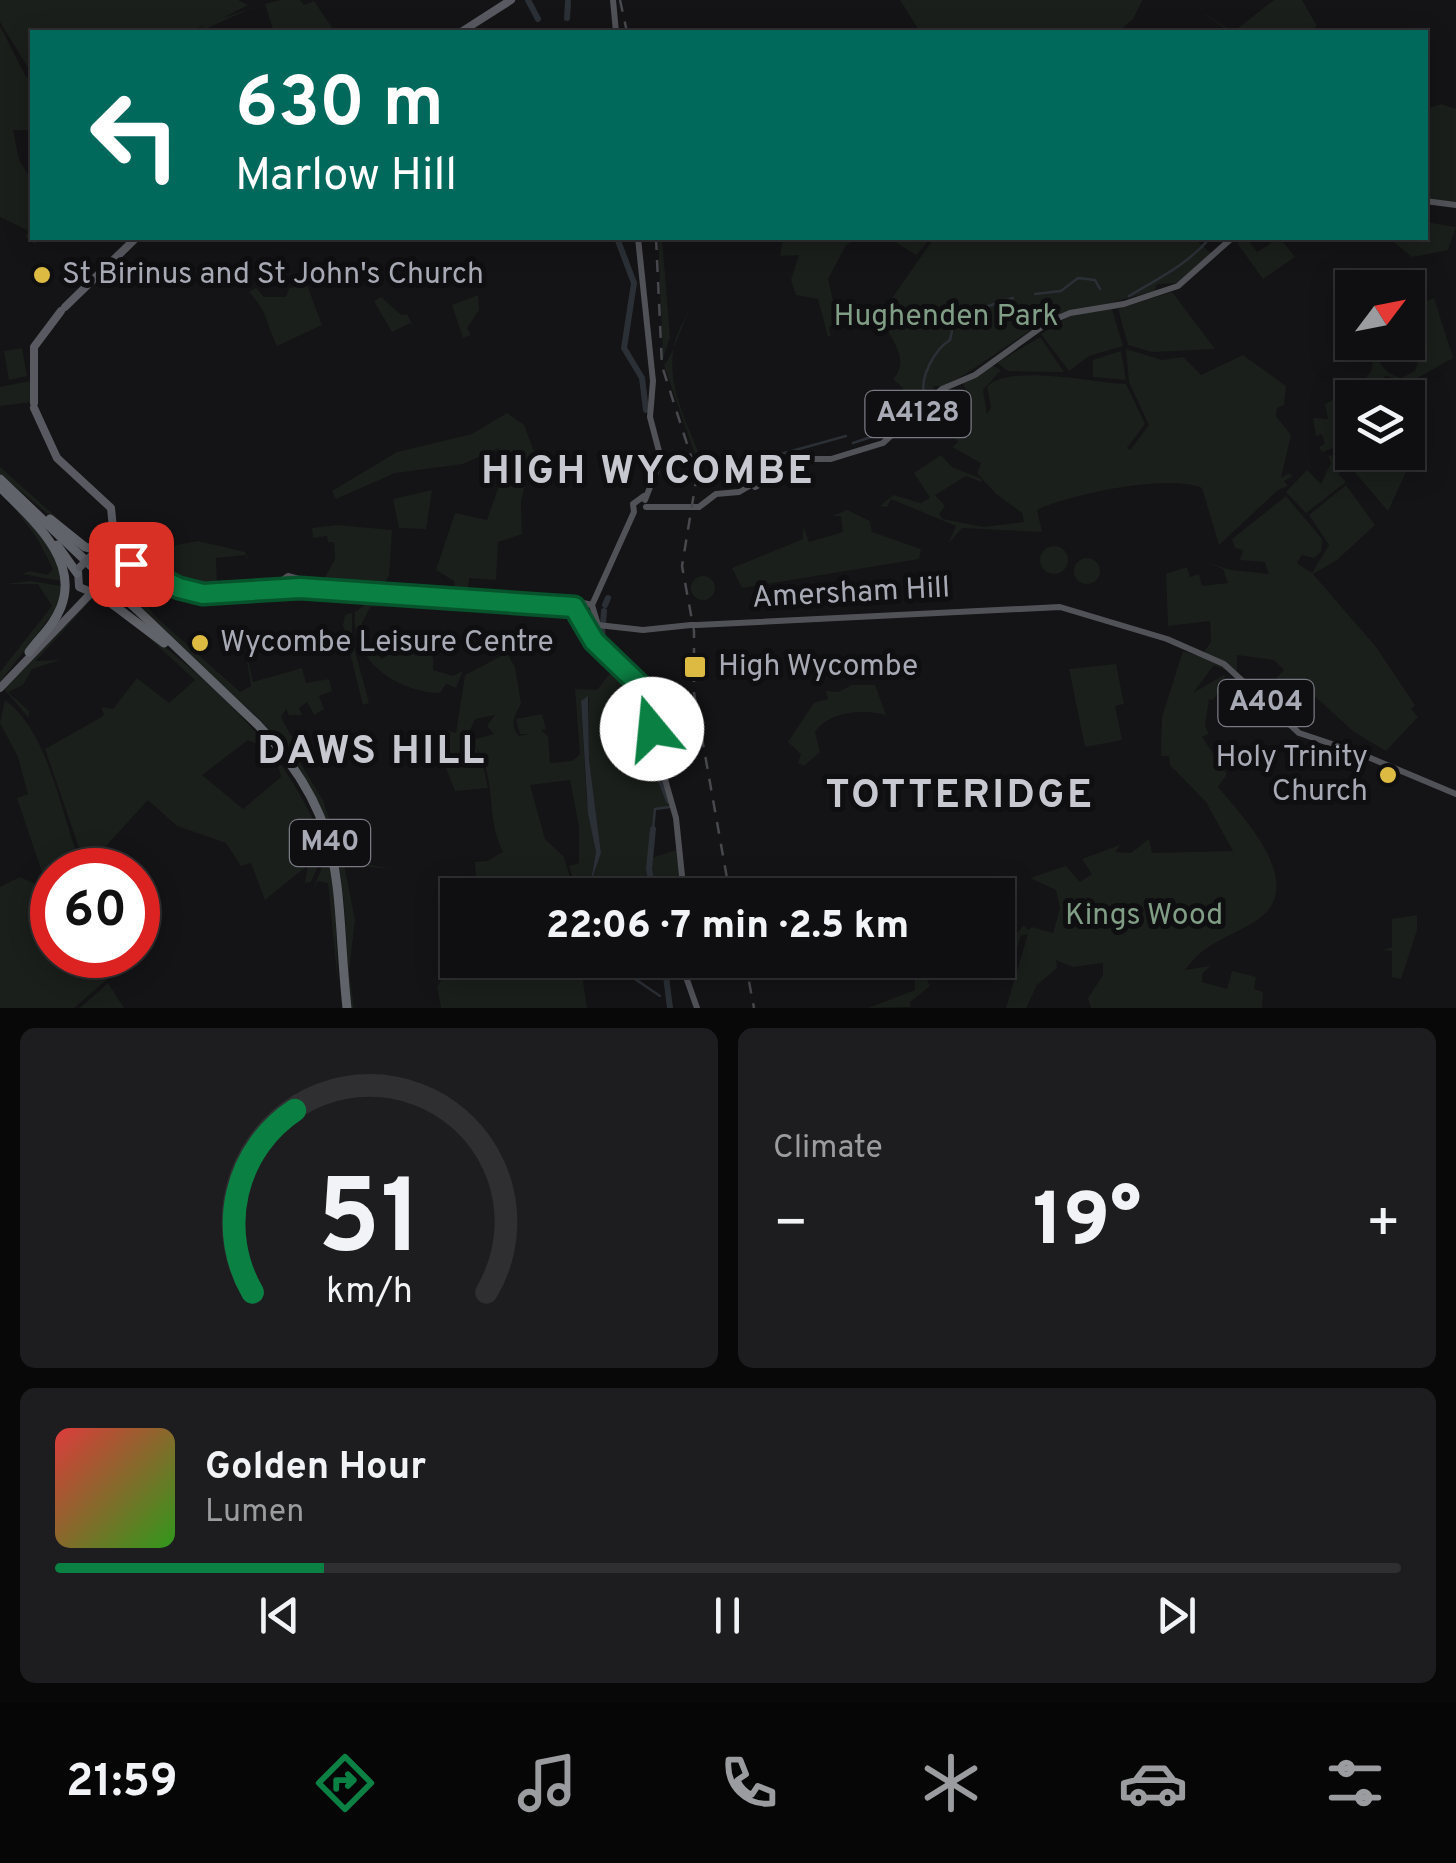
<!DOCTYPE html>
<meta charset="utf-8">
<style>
body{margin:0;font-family:Overpass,sans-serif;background:#1d1c1e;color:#f1f3f6;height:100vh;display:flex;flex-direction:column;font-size:38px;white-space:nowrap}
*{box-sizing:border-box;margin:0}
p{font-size:32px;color:#9b9c9f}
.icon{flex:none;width:55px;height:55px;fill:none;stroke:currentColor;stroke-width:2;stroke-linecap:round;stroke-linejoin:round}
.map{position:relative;height:1008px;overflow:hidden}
.side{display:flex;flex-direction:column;gap:20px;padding:20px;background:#080809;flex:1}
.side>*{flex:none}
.guide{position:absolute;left:30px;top:30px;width:1398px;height:210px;border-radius:0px;box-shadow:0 5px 25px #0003,0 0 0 2px #2f2e30;background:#00695c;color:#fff;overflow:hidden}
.needle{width:65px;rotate:58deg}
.buttons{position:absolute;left:1335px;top:270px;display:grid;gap:20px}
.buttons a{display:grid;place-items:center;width:90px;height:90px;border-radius:0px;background:#0f0e10;box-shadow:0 5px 25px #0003,0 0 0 2px #2f2e30;font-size:50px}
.speed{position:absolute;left:30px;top:848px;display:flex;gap:20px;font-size:50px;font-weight:700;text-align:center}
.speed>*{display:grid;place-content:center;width:130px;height:130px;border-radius:50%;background:#0f0e10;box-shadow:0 5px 25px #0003,0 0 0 2px #2f2e30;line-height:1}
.speed .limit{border:15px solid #d22;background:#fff;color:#111}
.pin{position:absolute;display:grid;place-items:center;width:85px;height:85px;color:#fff;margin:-42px;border-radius:20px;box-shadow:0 5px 15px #0006}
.me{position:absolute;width:110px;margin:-55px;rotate:343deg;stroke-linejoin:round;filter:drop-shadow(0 0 8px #0008)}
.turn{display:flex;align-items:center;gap:35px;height:210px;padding:0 40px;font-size:45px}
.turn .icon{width:130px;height:130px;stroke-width:2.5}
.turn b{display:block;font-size:70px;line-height:85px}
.big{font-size:75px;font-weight:800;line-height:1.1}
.side .widget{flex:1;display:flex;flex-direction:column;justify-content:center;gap:15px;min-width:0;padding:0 35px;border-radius:15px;background:#1d1c1e}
.side .dial{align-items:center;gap:0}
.dial svg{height:260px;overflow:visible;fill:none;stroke:#2f2e30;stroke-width:7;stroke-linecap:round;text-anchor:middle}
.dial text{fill:#f1f3f6;stroke:none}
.song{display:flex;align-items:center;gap:30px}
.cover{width:120px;height:120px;border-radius:15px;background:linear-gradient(135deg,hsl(0 70% 55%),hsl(110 70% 35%))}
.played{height:10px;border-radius:5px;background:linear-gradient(90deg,#0b8043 20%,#2f2e30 20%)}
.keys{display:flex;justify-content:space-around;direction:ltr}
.heat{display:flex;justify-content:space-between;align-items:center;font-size:55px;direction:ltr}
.side .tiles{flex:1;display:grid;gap:20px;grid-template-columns:1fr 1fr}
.widget:last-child{grid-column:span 2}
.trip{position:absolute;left:440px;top:878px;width:575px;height:100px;border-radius:0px;background:#0f0e10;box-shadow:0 5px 25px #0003,0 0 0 2px #2f2e30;font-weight:800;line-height:100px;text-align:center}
.dock{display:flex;height:160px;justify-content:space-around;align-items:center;background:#060606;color:#9b9c9f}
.dock .icon{width:70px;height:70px}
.dock .current{color:#0b8043}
.dock b{font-size:45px;color:#f1f3f6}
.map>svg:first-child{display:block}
.green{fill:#1a1f1b;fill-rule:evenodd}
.water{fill:#2b3037}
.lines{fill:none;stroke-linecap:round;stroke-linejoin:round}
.stream{stroke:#2b3037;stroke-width:2.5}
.river{stroke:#2b3037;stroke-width:6}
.primary{stroke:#515258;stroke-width:6}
.trunk{stroke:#595a61;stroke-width:8}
.motorway{stroke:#61636a;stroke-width:9}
.rail{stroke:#48494e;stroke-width:2.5;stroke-dasharray:12 10;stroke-linecap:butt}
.primary-bridge{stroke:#515258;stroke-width:6}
.trunk-bridge{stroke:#595a61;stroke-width:8}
.route-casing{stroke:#07532c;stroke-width:25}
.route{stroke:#0b8043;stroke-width:18}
.poi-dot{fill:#ddbb43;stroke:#0f0e10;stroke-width:4}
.labels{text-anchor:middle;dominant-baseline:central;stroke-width:10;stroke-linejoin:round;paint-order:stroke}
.shield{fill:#0f0e10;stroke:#797a83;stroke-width:2.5}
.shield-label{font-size:28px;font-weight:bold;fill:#a7a9b4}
.poi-label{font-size:30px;fill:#a7a9b4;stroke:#0f0e10;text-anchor:start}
.park-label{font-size:30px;fill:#809d85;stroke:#0f0e10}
.street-label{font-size:30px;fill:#a7a9b4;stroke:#0f0e10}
.district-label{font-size:40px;font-weight:bold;letter-spacing:2.5px;fill:#c7c8d0;stroke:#0f0e10}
</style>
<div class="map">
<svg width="1456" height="1008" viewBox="0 0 1456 1008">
<rect width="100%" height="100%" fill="#141315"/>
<g class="green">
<polygon points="0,0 238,0 248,5 223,18 254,7 199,32 193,32 205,25 188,32 32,32 32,74 0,22"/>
<polygon points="280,0 300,0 304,5 314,1 335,32 274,32 265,4"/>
<polygon points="900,0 1142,0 1142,1 1133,19 1118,32 920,32"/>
<polygon points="1274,0 1302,0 1317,26 1307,32 1230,32 1196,8 1233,32"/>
<polygon points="0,26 26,77 32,77 32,130 13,130 19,160 32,180 32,238 40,238 35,244 25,236 29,231 0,217"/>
<polygon points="1441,104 1456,109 1456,202 1425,199 1425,109"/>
<polygon points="1425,222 1456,227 1448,250 1412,257 1389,238 1425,238"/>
<polygon points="658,238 662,238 670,337 663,359"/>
<polygon points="783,238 859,238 846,245 828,279 838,322 829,327 831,336 828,337 818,299 796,295 791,280 799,255 780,256"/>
<polygon points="889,238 931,238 916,255"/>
<path d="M934 238H1199L1197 241 1212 254 1181 283 1157 284 1155 291 1046 320 964 375 944 386H933L936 392 929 399 921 395 909 405 902 387 893 379C913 357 886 336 881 314Z"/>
<polygon points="1273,238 1280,238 1295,257 1263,279 1237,243 1247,239 1257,252 1270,244"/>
<path d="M307 285 322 325 277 346C265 322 269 314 249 292L256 288 264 297H286L289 288Z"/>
<polygon points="1172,292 1215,349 1152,352 1128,345 1118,309"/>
<polygon points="478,295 479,310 467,328 471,335 463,338 452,305"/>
<polygon points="381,297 401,315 407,314 415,330 410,323 392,332 374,301"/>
<path d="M1434 298 1453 358 1410 382 1386 376 1354 397 1372 369 1374 347C1379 364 1384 373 1401 378L1415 371C1425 348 1407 332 1408 308Z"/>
<path d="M693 301C688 314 676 332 674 346 666 387 688 424 701 459L697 460 664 365C673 356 685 317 693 301Z"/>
<polygon points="1112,309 1123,346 1089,356 1069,371 1041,334 1071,315"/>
<polygon points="1040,337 1064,372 1008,371 997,363"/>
<polygon points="22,348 27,376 9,380 4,351"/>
<path d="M1126 349 1162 360 1183 357 1201 375 1243 355 1286 386 1284 405 1277 408 1276 416 1291 435 1281 478 1289 473 1293 476 1284 481 1288 486 1278 490 1219 545 1202 488C1169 473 1066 495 1037 510L1042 532 962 528 948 544 956 526 891 499 887 507 880 506 893 495 921 503 930 498 914 473 941 455 952 467 982 479 981 482 966 476 935 495 945 506 939 514 943 519 983 527 1024 522 1022 513 996 494 977 473 981 463 952 447 958 442 954 436 964 429H949L938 414 967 393 962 381 976 378 992 365 1001 370 983 390 987 414 991 407 987 387C1006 363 1096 383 1126 384L1145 424 1127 448 1130 450 1149 425 1129 382Z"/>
<polygon points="1121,351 1126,380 1093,377 1093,360"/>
<polygon points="30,381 31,402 0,406 0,387"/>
<polygon points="1338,397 1345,405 1339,417 1348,443 1322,452 1319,447 1325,444 1322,434 1316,436 1313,418 1328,419 1325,404"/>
<polygon points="507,413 524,425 542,472 528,471 521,503 522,534 498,542 496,580 469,578 467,597 456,595 454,581 436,570 455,513 487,520 500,483 499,448 463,464 395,473 336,499 332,491 397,452 472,434"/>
<polygon points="1345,446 1368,459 1412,459 1388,511 1352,469 1359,455 1338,474 1346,482 1306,513 1286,492 1307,470 1321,484 1331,463 1328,456 1348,452"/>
<polygon points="0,467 84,542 94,543 109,535 94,546 84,544 0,474"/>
<polygon points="1346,485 1375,525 1337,560 1313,574 1376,647 1415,705 1411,709 1418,717 1386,751 1354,732 1299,682 1272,707 1261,695 1284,670 1274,660 1237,655 1237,671 1203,653 1211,642 1210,621 1168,626 1166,574 1187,567 1190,577 1199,574 1202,586 1228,583 1223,569 1204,562 1231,570 1269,574 1265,562 1240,560 1243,550 1235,548 1232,539 1286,496 1322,539 1321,552 1314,558 1302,555 1297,563 1312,573 1329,545 1309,515"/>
<polygon points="0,489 51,545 62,581 22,574 30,571 48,575 53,569 37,538"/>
<polygon points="432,490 426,529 399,528 393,499"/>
<polygon points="847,510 870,521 872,532 921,549 919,559 742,588 732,568 803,539 803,526 809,542 843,532 841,516 832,516"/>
<polygon points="337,525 392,530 389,576 382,587 322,583 335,559 334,542 328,542 327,536 313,538 312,528"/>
<polygon points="142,536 140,552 198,541 245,552 251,565 245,555 216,558 217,585 177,579 130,550 134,539"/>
<circle cx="1054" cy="560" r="14"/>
<circle cx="1087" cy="571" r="13"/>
<path d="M135 566 155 577V583L131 572 126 577 155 616 240 692 251 686 244 642 253 682 302 668 306 683 329 679 332 691 319 696 324 709 314 715 307 702 299 708 302 715H289L286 709 281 717 291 736 305 735 291 748 323 800 333 830 340 826 332 839C313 803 296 762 270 731 235 689 133 622 122 572Z"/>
<circle cx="703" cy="588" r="12"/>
<polygon points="31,581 61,586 61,603 0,682 0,672 52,606 38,584 6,584"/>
<path d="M377 596 425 600 424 604 370 607 362 623 365 644 382 659 404 643 433 657V670L453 676 463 671 456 688 446 684 440 693C396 692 350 659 355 612Z"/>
<path d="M97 597C189 661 288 740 325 850L311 882 305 883 308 865 265 900 251 863 241 866 226 843 177 826 148 800 86 868 45 749 98 719 104 715 101 707 113 709 137 678 169 703 195 680 125 616 91 600 36 661 60 660 32 669 23 685 8 692 29 711V718L3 688 87 598ZM248 740C264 746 278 759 281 777L243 809 202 775Z"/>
<polygon points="352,613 352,640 369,703 363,705 343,625 345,615"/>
<path d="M1183 651 1225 665 1228 671 1214 665 1193 693 1224 675 1230 687 1223 686 1213 700 1209 699 1205 726 1209 734 1202 737 1227 774 1218 787C1245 819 1311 888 1254 922 1228 938 1203 944 1185 970L1210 966 1202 974V982L1227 989 1232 971 1256 977 1254 989 1263 992 1262 1008H1091L1088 998 1103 975V963L1073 967 1056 960 1057 968 1037 985 1026 1008H1006L1028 934 1021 936 1016 950 998 944V934L1013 937 1024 925 1028 930 1032 927 1053 933 1060 908 1056 890 1030 878 1066 866 1080 882 1092 874 1082 859 1120 845 1115 852 1131 853 1149 839 1152 853 1233 851 1206 802 1170 765 1169 756H1161L1162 717Z"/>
<path d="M507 653 515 667 521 703C516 714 508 725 519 736L530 734H520L516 719 542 714 546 729 541 730 548 736 550 763 572 761 580 754 575 689 597 690 611 672 617 675 616 664 644 692 623 671 617 675 636 703 650 704 653 750 645 735V717L643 735 670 806 654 810 649 859 676 850 681 884 659 892 653 885 649 860V878L637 883 629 875V895H578L576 886 584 882H574L569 866 579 863V827L570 780 530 785 545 839 564 857 575 895H523L517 890 513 895H477L475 862 487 861 503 852C484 813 499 784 475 744L476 739 494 734 487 726 495 715 475 719 469 733 481 757 488 788 455 791 444 763V730L456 733 465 675ZM589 698 588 754 601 853 590 885 596 852 587 801 581 703Z"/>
<polygon points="1116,664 1124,704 1115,706 1122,740 1085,747 1069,669"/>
<path d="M852 685H875L886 715C864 709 829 711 815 732L820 752 804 766 798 763 801 754 788 742 814 703 828 699 826 691 838 692Z"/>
<path d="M5 700C51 734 61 818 83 870H52V955H106L113 974 74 1008H0V887L20 877 48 890 17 798 28 794 18 757 0 723Z"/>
<path d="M342 829 336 845 341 859 391 869 344 864 355 920 349 972 354 1008H350C345 953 349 898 333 844Z"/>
<polygon points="327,855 335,895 338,985 328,883 318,881 312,892"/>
<polygon points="135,860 158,906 138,916 138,870 120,870"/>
<polygon points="1417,915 1417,930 1401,979 1392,977 1392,951 1383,950 1392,947 1392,919"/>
<polygon points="463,960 542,960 582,975 587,1008 441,1008 437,986 444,977 445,965"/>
<polygon points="932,961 943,969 927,980 930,986 910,1002 911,1007 868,1008 915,990 915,979"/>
<polygon points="108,983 124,1008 80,1008"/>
</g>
<polygon class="water" points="588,696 589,760 601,853 590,885 596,852 588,813 581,701"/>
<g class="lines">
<g class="stream">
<polyline points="1035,294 1061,291 1078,278 1095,280 1100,289"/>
<path d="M1129 296C1159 278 1188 264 1210 238"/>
<path d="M900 411 924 393C920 377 935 349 950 340L953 326 979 309 1013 298"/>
<polyline points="853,443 874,436 891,419"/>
<polyline points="781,454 846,436"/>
<polyline points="749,455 766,455"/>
<polyline points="746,456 746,460"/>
<polyline points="709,469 712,471"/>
<polyline points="643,712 638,704 643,701"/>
<polyline points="653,829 655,809 670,807"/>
<polyline points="587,895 589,887"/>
<polyline points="622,960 626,961"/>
<polyline points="629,962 632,977 660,996"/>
</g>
<g class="river">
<polyline points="528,0 538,19"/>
<polyline points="567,18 568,2"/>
<polyline points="571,31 572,32"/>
<polyline points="617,238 634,283 624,348 642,378 646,410"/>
<polyline points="605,605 608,598"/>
<polyline points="603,624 604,611"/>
<polyline points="602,628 603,641"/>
<polyline points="638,686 649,708 643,710 644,738 669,801"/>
<polyline points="653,829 649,869 654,895"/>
<polyline points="664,960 670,1008"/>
</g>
<g class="primary">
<polyline points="613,0 616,32"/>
<polyline points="1425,201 1456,205"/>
<polyline points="638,238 653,381 650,417 661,459 645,500"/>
<polyline points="750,480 755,487 809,459 831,459 883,443 942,389 975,375 1047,323 1070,313 1124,304 1178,286 1232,238"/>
<polyline points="646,507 699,507 716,494 739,492 751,485"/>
<polyline points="128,551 159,574 196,589 274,586 288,576 328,587 572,605 594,641 647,692 652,709"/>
<polyline points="271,590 314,589"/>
<polyline points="579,602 592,605"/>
<polyline points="592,605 634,512 633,504 644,496"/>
<polyline points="592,605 598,625"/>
<polyline points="598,625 643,630 691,625"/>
<polyline points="697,625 1060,607 1167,639 1224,664 1299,733 1356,752 1456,794"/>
<polyline points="652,708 655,744 676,818 684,895"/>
<polyline points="680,960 697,1008"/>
</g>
<g class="trunk">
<polyline points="461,32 511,0"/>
<polyline points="65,307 136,238"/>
<polyline points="34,403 34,347 61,311"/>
<polyline points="34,408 57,458 111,508 113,528 106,541"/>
<polyline points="97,550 112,552 119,568"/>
<polyline points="93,554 109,539 126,544 127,558 111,577"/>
<polyline points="78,570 79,587 91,592"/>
<polyline points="0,688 93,591"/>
</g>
<g class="motorway">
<path d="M0 479 258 725C351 823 334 887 347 1008"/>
<path d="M0 487C30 518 80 558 61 607 54 625 40 637 29 652"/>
<polyline points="50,519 85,547 97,550"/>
<polyline points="57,545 77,573"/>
<polyline points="119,568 120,582 138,603"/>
<polyline points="95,591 164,643"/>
</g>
<g class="rail">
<polyline points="620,0 627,32"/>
<polyline points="656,238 662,366 697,475 682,566 694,631 694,693 730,895"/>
<polyline points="745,960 754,1008"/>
</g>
<polyline class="primary-bridge" points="691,625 697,625"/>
<g class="trunk-bridge">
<polyline points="80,567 90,557"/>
<polyline points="101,587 111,577"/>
</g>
</g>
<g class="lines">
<defs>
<polyline id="route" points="131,564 179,588 203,594 300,588 574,607 594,641 647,692 652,729"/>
</defs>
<use href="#route" class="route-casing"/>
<use href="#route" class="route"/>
</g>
<g class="poi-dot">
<circle cx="42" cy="275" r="10"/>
<circle cx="200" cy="643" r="10"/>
<rect x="683" y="655" width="24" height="24" rx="5"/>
<circle cx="1388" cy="775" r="10"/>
</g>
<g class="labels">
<g class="shield">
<rect x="865.5" y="391" width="105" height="46" rx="8"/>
<rect x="1218.5" y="680" width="95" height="46" rx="8"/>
<rect x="290" y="820" width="80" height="46" rx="8"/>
</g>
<g class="shield-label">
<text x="918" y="414">A4128</text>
<text x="1266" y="703">A404</text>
<text x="330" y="843">M40</text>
</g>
<g class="poi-label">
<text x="62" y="275">St Birinus and St John's Church</text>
<text x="220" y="643">Wycombe Leisure Centre</text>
<text x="718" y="667">High Wycombe</text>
<text x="1368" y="758" text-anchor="end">Holy Trinity<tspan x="1368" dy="34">Church</tspan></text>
</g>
<g class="park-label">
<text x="946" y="317">Hughenden Park</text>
<text x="1144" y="916">Kings Wood</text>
</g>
<g class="street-label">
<text transform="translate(851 594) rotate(-3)">Amersham Hill</text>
</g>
<g class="district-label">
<text x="648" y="473">HIGH WYCOMBE</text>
<text x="372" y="753">DAWS HILL</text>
<text x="960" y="797">TOTTERIDGE</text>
</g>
</g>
</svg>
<div class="buttons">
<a><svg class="needle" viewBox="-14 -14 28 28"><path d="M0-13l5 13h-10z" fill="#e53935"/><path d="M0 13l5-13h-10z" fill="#9b9c9f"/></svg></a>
<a><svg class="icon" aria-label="layers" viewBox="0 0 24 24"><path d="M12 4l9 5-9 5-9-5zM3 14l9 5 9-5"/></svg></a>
</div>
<div class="speed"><div class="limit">60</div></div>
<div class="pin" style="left:131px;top:564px;background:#d93025"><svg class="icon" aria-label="arrive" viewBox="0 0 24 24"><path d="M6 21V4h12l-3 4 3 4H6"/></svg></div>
<svg class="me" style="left:652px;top:729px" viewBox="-20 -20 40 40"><circle r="19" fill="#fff"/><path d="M0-13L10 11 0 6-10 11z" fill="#0b8043"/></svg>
<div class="trip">22:06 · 7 min · 2.5 km</div>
<div class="guide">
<div class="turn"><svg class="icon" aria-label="left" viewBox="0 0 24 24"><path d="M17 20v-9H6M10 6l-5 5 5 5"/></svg><div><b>630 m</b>Marlow Hill</div></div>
</div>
</div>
<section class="side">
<div class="tiles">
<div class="widget dial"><svg viewBox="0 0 100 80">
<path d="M14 69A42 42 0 1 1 86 69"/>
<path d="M14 69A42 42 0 0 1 27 13" stroke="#0b8043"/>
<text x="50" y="56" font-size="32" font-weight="700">51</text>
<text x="50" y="72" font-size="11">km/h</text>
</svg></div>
<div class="widget"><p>Climate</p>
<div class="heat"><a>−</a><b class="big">19°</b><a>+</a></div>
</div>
<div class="widget">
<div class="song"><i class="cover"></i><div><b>Golden Hour</b><p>Lumen</p></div></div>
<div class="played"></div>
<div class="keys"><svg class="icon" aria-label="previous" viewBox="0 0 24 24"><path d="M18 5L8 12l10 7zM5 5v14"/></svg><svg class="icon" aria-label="pause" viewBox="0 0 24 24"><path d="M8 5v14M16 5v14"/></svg><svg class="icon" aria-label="next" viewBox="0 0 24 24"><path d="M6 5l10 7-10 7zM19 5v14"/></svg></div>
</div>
</div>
</section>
<nav class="dock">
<b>21:59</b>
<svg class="icon current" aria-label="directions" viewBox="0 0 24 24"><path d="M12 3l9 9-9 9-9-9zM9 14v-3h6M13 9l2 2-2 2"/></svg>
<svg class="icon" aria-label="music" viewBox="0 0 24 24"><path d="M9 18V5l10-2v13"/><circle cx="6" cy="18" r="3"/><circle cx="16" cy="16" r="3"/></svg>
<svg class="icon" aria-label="phone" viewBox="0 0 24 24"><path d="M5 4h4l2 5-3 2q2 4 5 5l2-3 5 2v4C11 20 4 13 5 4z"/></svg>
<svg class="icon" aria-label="climate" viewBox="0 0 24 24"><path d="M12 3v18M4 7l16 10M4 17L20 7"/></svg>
<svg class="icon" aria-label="car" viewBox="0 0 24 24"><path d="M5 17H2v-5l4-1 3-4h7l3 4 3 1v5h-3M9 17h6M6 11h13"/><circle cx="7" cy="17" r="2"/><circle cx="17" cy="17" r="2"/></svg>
<svg class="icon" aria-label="filters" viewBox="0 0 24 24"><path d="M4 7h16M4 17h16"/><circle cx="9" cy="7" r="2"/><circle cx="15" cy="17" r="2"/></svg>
</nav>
